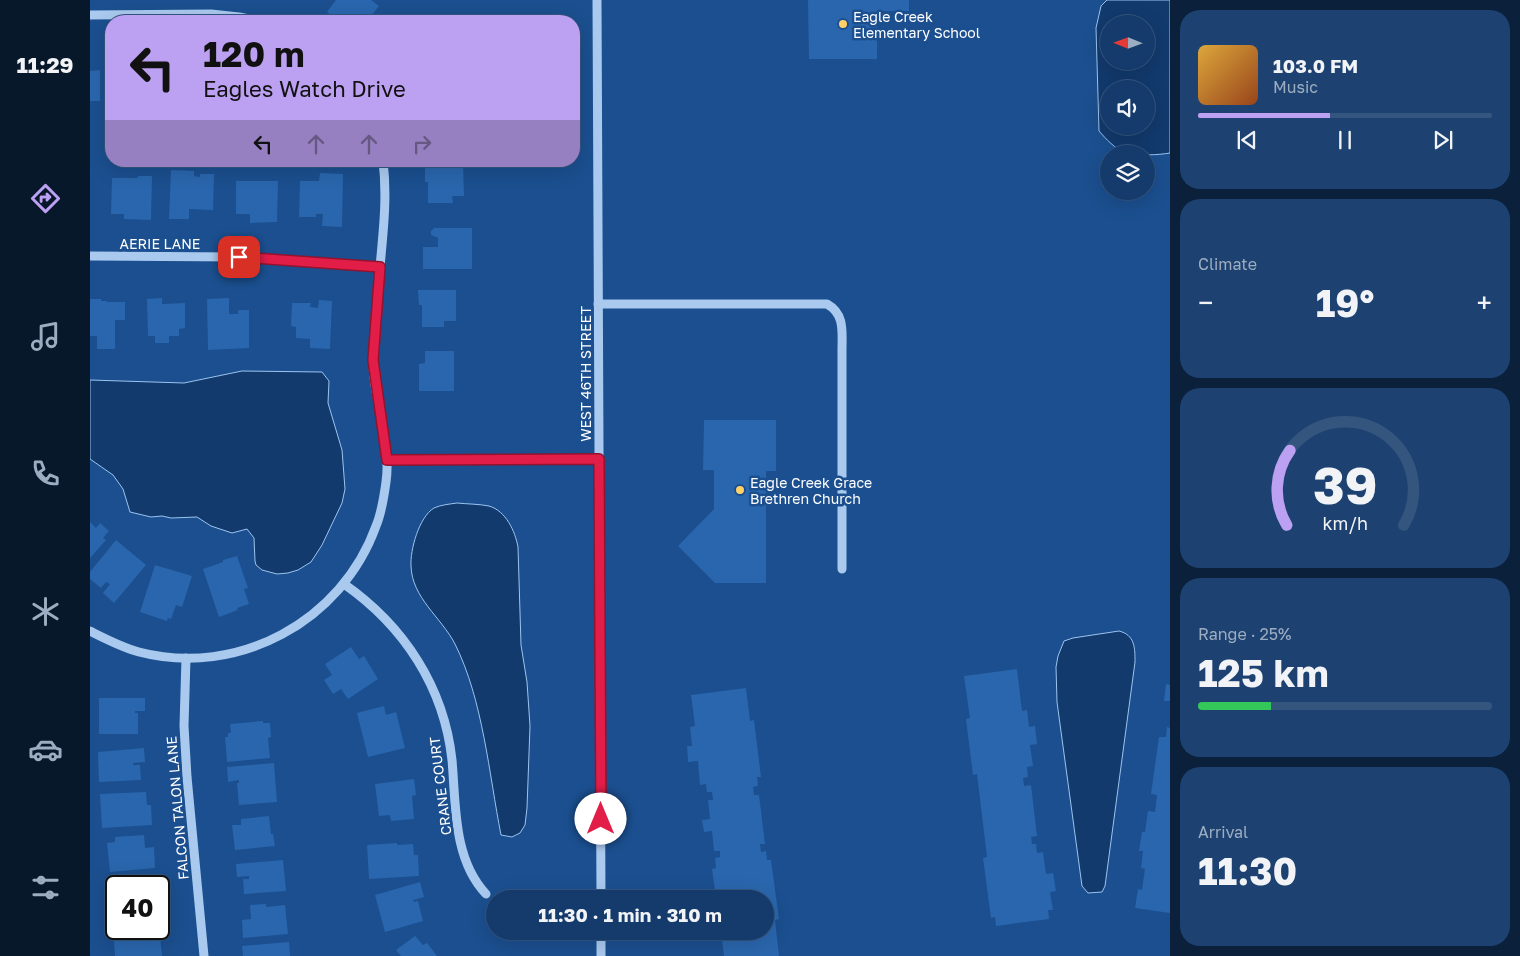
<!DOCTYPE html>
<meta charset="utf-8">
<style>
body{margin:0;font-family:"Golos Text",sans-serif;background:#1d4271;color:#f1f3f6;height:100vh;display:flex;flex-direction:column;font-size:19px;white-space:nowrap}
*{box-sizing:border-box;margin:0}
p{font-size:16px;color:#9dadc1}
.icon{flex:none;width:28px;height:28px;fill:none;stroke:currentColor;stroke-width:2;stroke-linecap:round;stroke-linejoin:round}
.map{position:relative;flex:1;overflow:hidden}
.drawer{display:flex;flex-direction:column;gap:10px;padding:10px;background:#0b203b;width:350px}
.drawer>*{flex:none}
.top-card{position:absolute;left:15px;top:15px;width:475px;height:152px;border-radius:20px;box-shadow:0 5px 20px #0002,0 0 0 1px #33557e;background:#bca0f2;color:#111;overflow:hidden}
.needle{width:32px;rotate:271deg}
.controls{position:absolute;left:1010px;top:15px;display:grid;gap:10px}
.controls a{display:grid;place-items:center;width:55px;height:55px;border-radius:50%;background:#143b6b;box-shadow:0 5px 20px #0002,0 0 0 1px #33557e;font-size:25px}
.speed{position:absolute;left:15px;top:875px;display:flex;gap:10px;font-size:25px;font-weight:700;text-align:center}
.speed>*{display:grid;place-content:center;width:65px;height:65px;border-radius:50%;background:#143b6b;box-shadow:0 5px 20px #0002,0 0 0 1px #33557e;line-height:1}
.speed .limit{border:2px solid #111;border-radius:8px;background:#fff;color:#111}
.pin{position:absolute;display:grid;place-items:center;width:42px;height:42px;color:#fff;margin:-21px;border-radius:10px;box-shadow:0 2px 8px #0006}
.me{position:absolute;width:55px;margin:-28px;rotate:0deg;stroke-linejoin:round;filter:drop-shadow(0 0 4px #0008)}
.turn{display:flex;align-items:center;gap:18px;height:105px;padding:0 15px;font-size:22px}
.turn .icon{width:65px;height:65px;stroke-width:2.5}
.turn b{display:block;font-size:35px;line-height:42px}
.lanes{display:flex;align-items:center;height:48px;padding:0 15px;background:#0003;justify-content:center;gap:25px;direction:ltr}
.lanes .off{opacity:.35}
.big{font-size:38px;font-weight:700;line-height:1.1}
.drawer .widget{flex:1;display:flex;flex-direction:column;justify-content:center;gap:8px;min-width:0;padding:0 18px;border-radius:20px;background:#1d4271}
.drawer .dial{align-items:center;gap:0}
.dial svg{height:130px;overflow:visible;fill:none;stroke:#33557e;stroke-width:7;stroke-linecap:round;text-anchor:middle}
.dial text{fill:#f1f3f6;stroke:none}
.song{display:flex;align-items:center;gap:15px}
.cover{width:60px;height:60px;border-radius:8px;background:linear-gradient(135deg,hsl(40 70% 55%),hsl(20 70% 35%))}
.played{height:5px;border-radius:2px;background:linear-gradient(90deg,#bca0f2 45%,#33557e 45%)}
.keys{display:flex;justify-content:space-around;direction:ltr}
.heat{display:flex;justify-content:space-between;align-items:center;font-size:28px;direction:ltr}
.charge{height:8px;border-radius:4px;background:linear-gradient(90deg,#34c759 25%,#33557e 0)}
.trip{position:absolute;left:396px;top:890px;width:288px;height:50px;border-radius:25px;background:#143b6b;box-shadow:0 5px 20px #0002,0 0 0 1px #33557e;font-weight:700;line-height:50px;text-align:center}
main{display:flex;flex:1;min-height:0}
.dock{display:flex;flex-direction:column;width:90px;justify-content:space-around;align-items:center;background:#08182b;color:#9dadc1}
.dock .icon{width:35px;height:35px}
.dock .active{color:#bca0f2}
.dock b{font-size:22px;color:#f1f3f6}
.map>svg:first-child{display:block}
.water{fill:#123a6d;stroke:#9cc4f0;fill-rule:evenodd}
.building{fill:#2a66ad}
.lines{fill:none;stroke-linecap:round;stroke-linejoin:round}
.minor{stroke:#a9c9ee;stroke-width:9}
.route-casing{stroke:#92132f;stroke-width:12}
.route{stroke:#e11d48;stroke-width:9}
.poi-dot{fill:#ffd166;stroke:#1b4f8f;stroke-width:2}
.labels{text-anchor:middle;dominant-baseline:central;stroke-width:5;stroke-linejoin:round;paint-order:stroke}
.poi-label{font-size:14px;fill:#fff;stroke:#1b4f8f;text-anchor:start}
.street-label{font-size:14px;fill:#fff;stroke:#1b4f8f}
</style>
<main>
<nav class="dock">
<b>11:29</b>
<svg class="icon active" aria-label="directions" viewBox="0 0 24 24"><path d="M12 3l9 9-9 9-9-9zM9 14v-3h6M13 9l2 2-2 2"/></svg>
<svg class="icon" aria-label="music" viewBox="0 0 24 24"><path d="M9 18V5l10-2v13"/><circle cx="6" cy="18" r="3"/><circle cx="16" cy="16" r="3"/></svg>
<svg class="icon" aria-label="phone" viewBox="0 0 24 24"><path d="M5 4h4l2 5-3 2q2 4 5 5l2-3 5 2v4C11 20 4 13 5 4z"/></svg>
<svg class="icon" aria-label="climate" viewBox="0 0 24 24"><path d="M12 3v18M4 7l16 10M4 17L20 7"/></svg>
<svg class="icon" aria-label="car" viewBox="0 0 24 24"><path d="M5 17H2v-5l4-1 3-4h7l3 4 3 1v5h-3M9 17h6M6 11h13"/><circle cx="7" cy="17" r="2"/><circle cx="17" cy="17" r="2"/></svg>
<svg class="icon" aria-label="filters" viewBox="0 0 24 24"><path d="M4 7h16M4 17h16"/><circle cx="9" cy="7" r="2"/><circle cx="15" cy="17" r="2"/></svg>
</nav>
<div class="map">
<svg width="1080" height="956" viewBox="0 0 1080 956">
<rect width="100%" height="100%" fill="#1b4f8f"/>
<g class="water">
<path d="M1017 0H1080V153C1069 155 1047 156 1036 153 1025 149 1016 139 1009 131L1006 28 1011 6ZM1019 24H1056V61H1019ZM1019 89H1056V126H1019Z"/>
<polygon points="152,371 232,372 239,381 238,403 252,450 255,489 252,503 232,545 221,562 208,570 198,573 187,574 172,570 166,565 165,561 164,538 157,529 142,533 121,526 107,517 81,518 72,516 61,517 40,512 33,489 23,475 0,459 0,380 94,383"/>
<path d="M367 503C377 504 389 504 399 506 416 511 425 531 428 547L431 645 437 682 440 726 437 808 435 825 430 833 422 837 411 835C399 774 393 700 365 644 351 617 322 598 321 566 320 550 329 517 344 508 350 505 360 504 367 503Z"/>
<path d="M1029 631C1045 635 1045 648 1045 662L1015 886 1012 892 998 893 992 886 967 702 966 667 968 656 974 641 983 638Z"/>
</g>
<g class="building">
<polygon points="246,0 281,0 289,6 277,21 264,21 262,20 261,21 249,21 237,12"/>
<polygon points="718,0 819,0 819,11 787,11 787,59 719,59"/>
<polygon points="10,70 10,101 0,101 0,71"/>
<polygon points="373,164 374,196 362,196 363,203 338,203 338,182 335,182 335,165"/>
<polygon points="81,170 104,171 104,176 110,177 110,174 124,174 123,210 99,209 99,219 79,219"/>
<polygon points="230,173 253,174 252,227 232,226 233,214 226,214 226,217 209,217 210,181 229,181"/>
<polygon points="48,176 62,176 61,220 34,219 34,214 21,214 22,178 48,178"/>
<polygon points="146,181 188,181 187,222 160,223 160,214 146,214"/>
<polygon points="344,228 382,228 382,269 333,269 333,247 348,247 348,238 341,235 341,231"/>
<polygon points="328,290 366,290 366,321 354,321 354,327 332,327 332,305 329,305"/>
<polygon points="72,298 72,304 95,303 95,328 89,329 89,336 79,336 79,343 65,343 65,336 58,336 57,299"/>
<polygon points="139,298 139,314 148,314 148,310 159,310 159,348 118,350 117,299"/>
<polygon points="0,299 11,299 11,301 17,301 17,302 35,302 35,320 25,320 25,349 7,349 7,336 0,336"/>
<polygon points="229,300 242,301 240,349 220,348 220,339 206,338 206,327 201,326 202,303 221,303 220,307 228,308"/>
<polygon points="335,351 364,351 364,391 329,391 329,364 335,363"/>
<polygon points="614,420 686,420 686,471 676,471 676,583 625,583 588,546 624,509 624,470 613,470"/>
<polygon points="0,522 6,528 10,523 19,531 13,538 16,540 0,558"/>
<polygon points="26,540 56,565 24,603 13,593 20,584 16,582 11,588 0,579 0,572"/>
<polygon points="147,556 158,588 154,589 159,604 147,608 148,610 129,617 113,569 133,562 133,560"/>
<polygon points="65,565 102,576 92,607 86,605 81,619 78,618 77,621 50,612"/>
<polygon points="261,647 269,659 274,656 288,679 258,699 251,689 243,694 234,680 242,675 235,664"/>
<polygon points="927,669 932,711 937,710 939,727 945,726 947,744 940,745 943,766 937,767 938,777 933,778 934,786 941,785 947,836 941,837 942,844 946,844 947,853 953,852 956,874 963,873 966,891 960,892 963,910 958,910 959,919 906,926 905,917 901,918 893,858 897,857 887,774 883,775 876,719 880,718 874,676"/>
<polygon points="1076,684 1080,685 1080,701 1074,701"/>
<polygon points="656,688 660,721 664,720 671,777 667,777 668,786 663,787 664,795 669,795 675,844 670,844 671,852 676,851 677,860 681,860 689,919 685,920 689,956 634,956 631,931 675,931 675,899 616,899 615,891 625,890 622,869 626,868 625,858 630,857 630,851 624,851 622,831 614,832 612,820 620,819 618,800 623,800 622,792 617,792 616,784 610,785 608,761 598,762 597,746 602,746 600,727 605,726 601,695"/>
<polygon points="9,698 55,698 55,711 45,711 45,713 48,713 48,734 9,734"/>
<polygon points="294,706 296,715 306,712 315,748 278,757 267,713"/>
<polygon points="173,721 173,723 180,723 181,737 178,738 180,758 137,762 135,737 138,737 138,733 141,733 140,724"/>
<polygon points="1077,727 1080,728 1080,913 1045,908 1048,889 1052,890 1055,869 1051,868 1053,851 1049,851 1052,832 1055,832 1058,811 1065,812 1067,795 1061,794 1069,737 1076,737"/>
<polygon points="54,748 55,762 43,763 43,765 50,765 51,780 9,782 8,752"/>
<polygon points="184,763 187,802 149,805 147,783 149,783 149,780 138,782 137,767"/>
<polygon points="324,779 326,795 322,796 324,819 301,821 300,815 289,816 285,784"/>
<polygon points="56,792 57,805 61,805 62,825 12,828 10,794"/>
<polygon points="179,816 181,834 183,834 185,846 145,850 142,825 151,825 151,819"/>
<polygon points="54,835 55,848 64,847 65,868 20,872 17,843 25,842 25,837"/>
<polygon points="307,843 307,845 323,844 324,855 328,855 329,876 279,879 277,845"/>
<polygon points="193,860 196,891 154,894 153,879 159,879 159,876 147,877 146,864"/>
<polygon points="65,877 66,886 26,886 26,917 22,917 19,881"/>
<polygon points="330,882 334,897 323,900 324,902 328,901 333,921 295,932 285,895"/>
<polygon points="176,904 176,907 195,905 198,934 153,938 152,920 161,919 160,905"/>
<polygon points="23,926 26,926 26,929 68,929 69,937 70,937 72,956 25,956"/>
<polygon points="325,936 333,945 337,943 347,956 311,956 306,950"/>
<polygon points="199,942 200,956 153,956 152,946"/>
</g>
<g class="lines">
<g class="minor">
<polyline points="507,0 511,899"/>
<polyline points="0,15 121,14 149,17 169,21"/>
<polyline points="0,256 149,257 290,267"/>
<path d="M508 304H737C755 314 752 332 752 350V569"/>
<polyline points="297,460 509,459"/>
<path d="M254 584C314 626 354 687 362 760 366 805 363 859 396 894"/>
<path d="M0 631C16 639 31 647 49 652 148 678 252 621 286 526 292 512 294 496 296 482 302 442 281 394 283 354 285 321 288 288 291 256 294 224 297 193 293 161"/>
<polyline points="96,658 94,726 97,777 114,956"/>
<polyline points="511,931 511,956"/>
</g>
</g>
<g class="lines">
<defs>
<polyline id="route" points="149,257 290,267 283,360 297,460 509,459 511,819"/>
</defs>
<use href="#route" class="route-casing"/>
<use href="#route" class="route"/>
</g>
<g class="poi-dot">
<circle cx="753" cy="24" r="5"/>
<circle cx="650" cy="490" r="5"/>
</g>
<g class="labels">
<g class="poi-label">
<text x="763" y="16">Eagle Creek<tspan x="763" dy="16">Elementary School</tspan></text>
<text x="660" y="482">Eagle Creek Grace<tspan x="660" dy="16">Brethren Church</tspan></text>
</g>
<g class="street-label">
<text x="70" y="243">AERIE LANE</text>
<text transform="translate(495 374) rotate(-90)">WEST 46TH STREET</text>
<text transform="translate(350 786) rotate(-97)">CRANE COURT</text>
<text transform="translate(87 808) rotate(-95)">FALCON TALON LANE</text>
</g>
</g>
</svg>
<div class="controls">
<a><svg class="needle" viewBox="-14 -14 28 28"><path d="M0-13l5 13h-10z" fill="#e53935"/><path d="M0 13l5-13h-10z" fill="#9dadc1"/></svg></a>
<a><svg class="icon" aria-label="sound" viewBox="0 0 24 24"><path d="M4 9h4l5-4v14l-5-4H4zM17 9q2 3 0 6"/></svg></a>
<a><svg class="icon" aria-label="layers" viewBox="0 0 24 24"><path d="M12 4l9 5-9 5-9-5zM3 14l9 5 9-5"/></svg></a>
</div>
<div class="speed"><div class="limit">40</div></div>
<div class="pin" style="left:149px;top:257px;background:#d93025"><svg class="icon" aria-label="arrive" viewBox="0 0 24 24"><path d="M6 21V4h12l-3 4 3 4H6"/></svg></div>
<svg class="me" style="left:511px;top:819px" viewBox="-20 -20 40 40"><circle r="19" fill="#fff"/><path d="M0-13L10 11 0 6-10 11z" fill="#e11d48"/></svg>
<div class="trip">11:30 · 1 min · 310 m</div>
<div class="top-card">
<div class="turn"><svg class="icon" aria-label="left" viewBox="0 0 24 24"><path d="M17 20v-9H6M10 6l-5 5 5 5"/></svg><div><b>120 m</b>Eagles Watch Drive</div></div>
<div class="lanes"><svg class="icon" aria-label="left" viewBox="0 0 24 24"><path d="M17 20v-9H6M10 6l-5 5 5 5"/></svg><svg class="icon off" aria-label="ahead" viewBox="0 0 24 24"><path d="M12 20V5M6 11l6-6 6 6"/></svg><svg class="icon off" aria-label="ahead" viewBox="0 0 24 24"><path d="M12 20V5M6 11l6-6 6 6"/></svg><svg class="icon off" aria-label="right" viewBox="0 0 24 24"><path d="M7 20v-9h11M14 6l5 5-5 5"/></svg></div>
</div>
</div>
<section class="drawer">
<div class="widget">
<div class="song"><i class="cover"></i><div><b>103.0 FM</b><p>Music</p></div></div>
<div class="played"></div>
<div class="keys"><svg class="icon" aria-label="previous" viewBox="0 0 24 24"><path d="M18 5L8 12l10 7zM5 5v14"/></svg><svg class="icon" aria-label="pause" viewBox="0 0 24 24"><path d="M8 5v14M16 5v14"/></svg><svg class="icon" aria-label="next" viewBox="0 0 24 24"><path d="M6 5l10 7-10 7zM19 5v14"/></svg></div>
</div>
<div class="widget"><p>Climate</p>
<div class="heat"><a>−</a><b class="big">19°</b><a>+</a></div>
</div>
<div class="widget dial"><svg viewBox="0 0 100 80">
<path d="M14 69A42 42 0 1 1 86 69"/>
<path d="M14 69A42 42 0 0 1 16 23" stroke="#bca0f2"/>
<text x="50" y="56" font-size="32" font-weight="700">39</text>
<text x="50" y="72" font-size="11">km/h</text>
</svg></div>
<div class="widget"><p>Range · 25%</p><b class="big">125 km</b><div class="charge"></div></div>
<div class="widget"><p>Arrival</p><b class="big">11:30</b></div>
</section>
</main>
